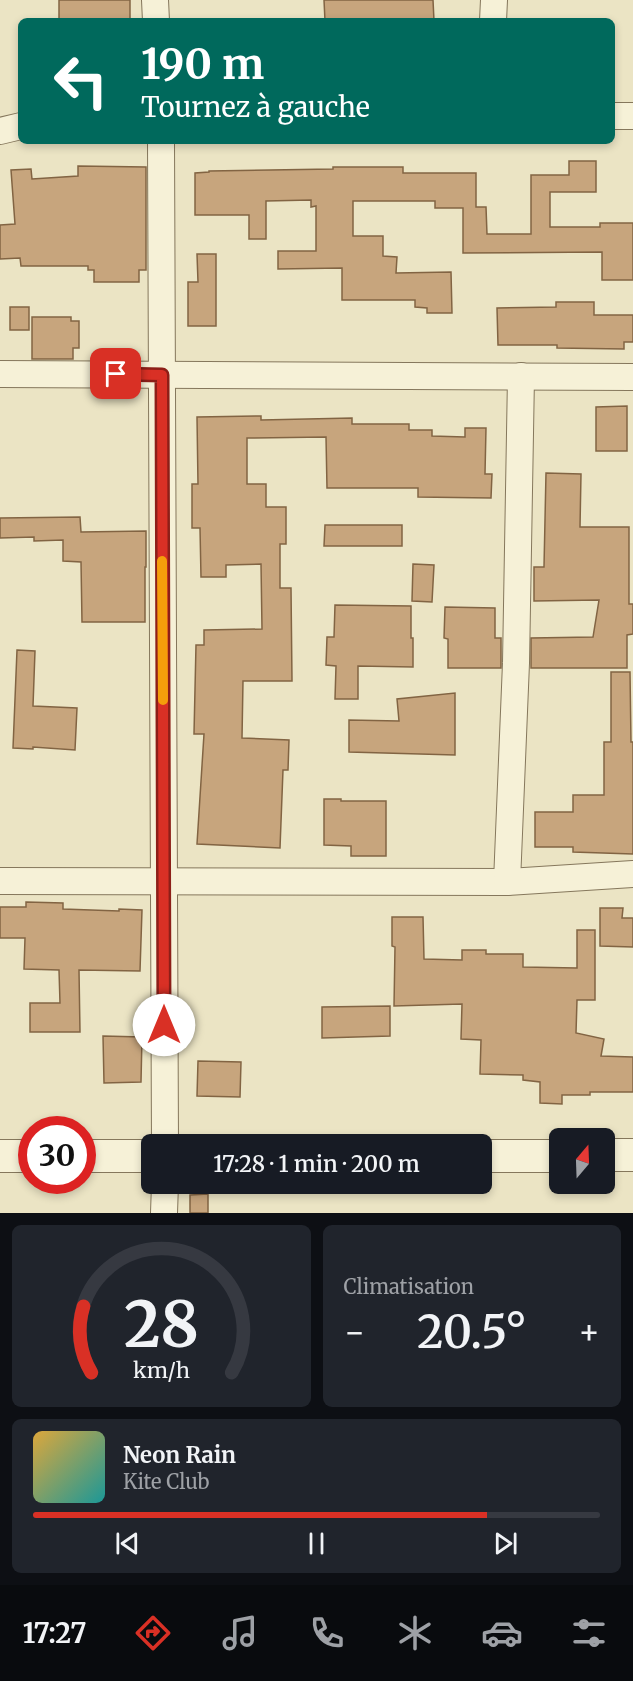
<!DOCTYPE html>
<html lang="fr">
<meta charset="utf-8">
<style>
body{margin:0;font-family:Merriweather,serif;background:#20242c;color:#f1f3f6;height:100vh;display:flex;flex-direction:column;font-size:22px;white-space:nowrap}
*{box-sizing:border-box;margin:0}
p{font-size:20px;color:#9ea1a6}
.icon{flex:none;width:33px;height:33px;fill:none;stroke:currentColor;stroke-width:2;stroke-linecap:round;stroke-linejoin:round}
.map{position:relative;height:1213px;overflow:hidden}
.drawer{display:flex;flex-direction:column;gap:12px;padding:12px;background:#0d0f14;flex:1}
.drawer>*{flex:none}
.hud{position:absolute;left:18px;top:18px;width:597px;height:126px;border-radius:9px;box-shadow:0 3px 9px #0003;background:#00695c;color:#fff;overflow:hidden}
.needle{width:39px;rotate:19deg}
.controls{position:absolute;left:549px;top:1128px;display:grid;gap:12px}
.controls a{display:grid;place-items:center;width:66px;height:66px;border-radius:9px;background:#171b24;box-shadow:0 3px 9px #0003;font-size:30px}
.speed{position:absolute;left:18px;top:1116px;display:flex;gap:12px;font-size:30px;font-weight:700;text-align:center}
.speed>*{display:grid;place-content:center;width:78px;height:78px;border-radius:50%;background:#171b24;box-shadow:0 3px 9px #0003;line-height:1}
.speed .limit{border:9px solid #d22;background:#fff;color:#111}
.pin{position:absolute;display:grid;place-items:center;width:51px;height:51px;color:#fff;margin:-26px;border-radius:12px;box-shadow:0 3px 9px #0006}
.me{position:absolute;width:66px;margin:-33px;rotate:0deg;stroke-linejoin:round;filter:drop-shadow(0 0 4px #0008)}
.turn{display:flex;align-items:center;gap:21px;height:126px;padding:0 24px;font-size:27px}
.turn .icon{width:78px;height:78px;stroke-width:2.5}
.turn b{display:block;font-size:42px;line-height:51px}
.big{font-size:45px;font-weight:600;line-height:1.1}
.drawer .tile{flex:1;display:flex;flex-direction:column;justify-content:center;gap:9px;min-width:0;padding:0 21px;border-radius:9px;background:#20242c}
.drawer .dial{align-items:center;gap:0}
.dial svg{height:156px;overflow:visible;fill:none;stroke:#363941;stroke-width:7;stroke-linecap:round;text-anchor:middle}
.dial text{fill:#f1f3f6;stroke:none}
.song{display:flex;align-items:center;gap:18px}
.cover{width:72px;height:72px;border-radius:9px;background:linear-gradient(135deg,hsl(40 70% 55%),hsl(180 70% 35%))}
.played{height:6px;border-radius:3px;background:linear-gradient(90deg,#d93025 80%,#363941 80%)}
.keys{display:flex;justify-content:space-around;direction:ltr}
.heat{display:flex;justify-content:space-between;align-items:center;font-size:33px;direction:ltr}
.drawer .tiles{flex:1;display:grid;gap:12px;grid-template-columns:1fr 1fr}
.tile:last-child{grid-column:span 2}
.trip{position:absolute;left:141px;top:1134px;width:351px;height:60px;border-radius:9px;background:#171b24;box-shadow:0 3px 9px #0003;font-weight:600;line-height:60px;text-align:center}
.menu{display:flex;height:96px;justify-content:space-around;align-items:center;background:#090b0e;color:#9ea1a6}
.menu .icon{width:42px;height:42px}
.menu .current{color:#d93025}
.menu b{font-size:27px;color:#f1f3f6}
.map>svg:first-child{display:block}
.building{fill:#c7a57d;stroke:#826443;stroke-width:1.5}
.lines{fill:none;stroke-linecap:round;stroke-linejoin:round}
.minor-casing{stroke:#85775c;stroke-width:28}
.tertiary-casing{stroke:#85775c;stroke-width:34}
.minor{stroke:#f6f1d7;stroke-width:26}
.tertiary{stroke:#f6f1d7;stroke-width:32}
.route-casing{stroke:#8d1f18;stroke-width:15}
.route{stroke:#d93025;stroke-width:10}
.slow{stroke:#f59e0b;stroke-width:10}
</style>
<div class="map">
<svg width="633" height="1213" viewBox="0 0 633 1213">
<rect width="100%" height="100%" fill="#ebe4c4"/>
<g class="building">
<rect x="59" y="0" width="71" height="21"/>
<polygon points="324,0 433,0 434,21 325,21"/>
<polygon points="569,161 596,161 596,192 550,192 550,227 600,227 600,223 633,223 633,280 602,280 602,252 463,253 463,208 435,208 435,201 353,201 353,236 383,236 383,256 397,257 396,273 451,272 452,313 427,313 427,308 415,307 415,300 342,300 342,268 278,269 278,251 316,251 316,206 311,207 311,200 266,201 266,239 249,239 249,215 195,215 195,173 209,172 209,171 333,169 333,167 403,167 403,173 476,173 476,207 486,207 487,234 531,234 531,175 569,175"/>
<polygon points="78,166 146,167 146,270 139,270 139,282 94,282 94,270 88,270 88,266 21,266 20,258 0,259 0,225 15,224 11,170 31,169 32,179 78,176"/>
<polygon points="197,254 216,254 216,326 188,326 188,282 198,282"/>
<polygon points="556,302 594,302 594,315 633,315 633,342 624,342 624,349 557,348 557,345 498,345 497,308 556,307"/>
<rect x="10" y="307" width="19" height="23"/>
<polygon points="32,317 71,317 71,321 79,321 79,348 73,348 73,359 32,359"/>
<polygon points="627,406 627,451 596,451 596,407"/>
<polygon points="261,416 261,420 352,418 352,424 409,424 409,430 432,430 432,436 465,437 465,428 486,428 485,474 492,474 491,498 418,497 418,488 327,488 326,437 247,438 247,484 266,484 266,507 286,507 286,544 280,544 280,588 291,588 292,681 243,681 242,738 289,740 288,770 283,770 280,848 197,844 204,734 194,734 196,645 204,645 204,630 262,629 261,564 226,565 226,577 201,577 200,528 192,528 192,484 198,484 197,417"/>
<polygon points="546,473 581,474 580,527 629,527 629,604 633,604 633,634 627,635 627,668 531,668 531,638 593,637 599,600 534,601 534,567 544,567"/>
<polygon points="80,517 81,532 146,531 146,567 145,567 145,622 82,622 81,562 63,561 63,540 34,541 34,537 0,538 0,518"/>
<polygon points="325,525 402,525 402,546 324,546"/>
<polygon points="413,564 434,565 432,602 412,601"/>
<polygon points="335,605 411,606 411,638 413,638 413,667 358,666 358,699 335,699 336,666 326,665 327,637 334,637"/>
<polygon points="445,607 495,608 495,638 501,638 501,668 448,668 448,639 444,638"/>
<polygon points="17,650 35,651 33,706 77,708 75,750 33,747 33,749 13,748"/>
<polygon points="611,672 630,672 631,742 633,742 633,854 573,852 573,847 535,847 535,812 573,812 573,795 604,795 604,742 611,742"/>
<polygon points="455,693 455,755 349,752 349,720 399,721 397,699"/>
<polygon points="324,799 341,799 341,801 386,801 386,856 351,856 351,846 324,845"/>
<polygon points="26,902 63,903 63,909 119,911 119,909 142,910 140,971 79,970 80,1032 30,1032 30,1003 60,1003 59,970 24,969 25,938 0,938 0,907 26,907"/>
<polygon points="600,908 623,908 622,918 633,918 633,947 600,946"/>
<polygon points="392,917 423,917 424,959 462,960 462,950 486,950 486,954 523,954 523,967 577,968 577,930 595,930 595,1000 577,1000 576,1033 604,1039 601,1056 633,1057 633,1092 590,1092 590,1095 562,1095 562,1104 540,1103 540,1082 523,1080 523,1075 480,1074 481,1040 461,1039 462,1004 394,1006 395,947 392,946"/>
<polygon points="390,1006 390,1036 322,1038 322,1007"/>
<polygon points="103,1036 142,1037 141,1082 104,1083"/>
<polygon points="198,1061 241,1062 240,1097 197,1096"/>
<polygon points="208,1194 208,1213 190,1213 190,1195"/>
</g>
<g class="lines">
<defs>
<g id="minor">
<polyline points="155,0 156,21"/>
<polyline points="493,21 494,0"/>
<polyline points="612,116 633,116"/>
<polyline points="0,131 21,126"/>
<polyline points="161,141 165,1144"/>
<polyline points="0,374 633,377"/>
<polyline points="0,881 507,882 633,874"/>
<polyline points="507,882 516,663 521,376"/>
<polyline points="164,1213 165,1184"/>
</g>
<g id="tertiary">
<polyline points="604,1155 633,1155"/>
<polyline points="0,1156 32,1156"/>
<polyline points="82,1156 152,1156"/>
<polyline points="482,1156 560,1156"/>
</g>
</defs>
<use href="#minor" class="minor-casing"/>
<use href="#tertiary" class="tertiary-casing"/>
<use href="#minor" class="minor"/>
<use href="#tertiary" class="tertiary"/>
</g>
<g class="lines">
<defs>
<polyline id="route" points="116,374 162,375 164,1025"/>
</defs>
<use href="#route" class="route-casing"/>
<use href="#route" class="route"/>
<polyline class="slow" points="162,561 163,700"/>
</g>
</svg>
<div class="controls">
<a><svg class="needle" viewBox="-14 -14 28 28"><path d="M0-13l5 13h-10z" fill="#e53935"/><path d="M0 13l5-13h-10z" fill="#9ea1a6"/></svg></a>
</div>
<div class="speed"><div class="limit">30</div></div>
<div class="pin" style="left:116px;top:374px;background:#d93025"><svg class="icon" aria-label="arrive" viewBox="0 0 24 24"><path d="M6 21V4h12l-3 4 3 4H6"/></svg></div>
<svg class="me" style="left:164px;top:1025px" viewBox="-20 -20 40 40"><circle r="19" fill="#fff"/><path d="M0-13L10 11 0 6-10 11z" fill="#d93025"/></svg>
<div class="trip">17:28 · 1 min · 200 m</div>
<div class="hud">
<div class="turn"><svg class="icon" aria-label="left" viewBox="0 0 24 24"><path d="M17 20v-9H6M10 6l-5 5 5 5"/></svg><div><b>190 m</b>Tournez à gauche</div></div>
</div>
</div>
<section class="drawer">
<div class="tiles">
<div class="tile dial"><svg viewBox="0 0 100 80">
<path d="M14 69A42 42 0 1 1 86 69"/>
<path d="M14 69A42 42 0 0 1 10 35" stroke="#d93025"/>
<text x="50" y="56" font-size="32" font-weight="700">28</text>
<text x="50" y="72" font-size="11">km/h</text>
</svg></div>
<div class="tile"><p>Climatisation</p>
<div class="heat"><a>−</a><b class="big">20.5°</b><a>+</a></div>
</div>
<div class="tile">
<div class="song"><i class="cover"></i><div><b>Neon Rain</b><p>Kite Club</p></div></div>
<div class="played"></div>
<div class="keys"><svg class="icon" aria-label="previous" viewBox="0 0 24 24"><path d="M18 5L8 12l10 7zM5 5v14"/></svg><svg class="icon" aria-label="pause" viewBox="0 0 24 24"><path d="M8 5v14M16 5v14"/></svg><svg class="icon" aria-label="next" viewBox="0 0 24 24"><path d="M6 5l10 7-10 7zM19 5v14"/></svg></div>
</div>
</div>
</section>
<nav class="menu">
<b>17:27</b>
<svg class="icon current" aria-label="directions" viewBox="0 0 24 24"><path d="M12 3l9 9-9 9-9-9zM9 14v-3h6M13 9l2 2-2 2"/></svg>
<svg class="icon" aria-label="music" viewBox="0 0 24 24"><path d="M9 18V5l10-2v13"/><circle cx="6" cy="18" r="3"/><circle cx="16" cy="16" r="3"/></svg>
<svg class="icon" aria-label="phone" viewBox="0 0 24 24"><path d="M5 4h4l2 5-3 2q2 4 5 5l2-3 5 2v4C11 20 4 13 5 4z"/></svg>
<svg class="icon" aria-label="climate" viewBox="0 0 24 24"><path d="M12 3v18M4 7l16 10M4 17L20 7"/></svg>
<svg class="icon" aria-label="car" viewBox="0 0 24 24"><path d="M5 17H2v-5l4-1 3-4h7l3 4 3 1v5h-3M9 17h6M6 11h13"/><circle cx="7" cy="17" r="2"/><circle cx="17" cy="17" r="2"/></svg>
<svg class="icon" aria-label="filters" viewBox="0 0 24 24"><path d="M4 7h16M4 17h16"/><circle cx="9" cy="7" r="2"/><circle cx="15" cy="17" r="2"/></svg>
</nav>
